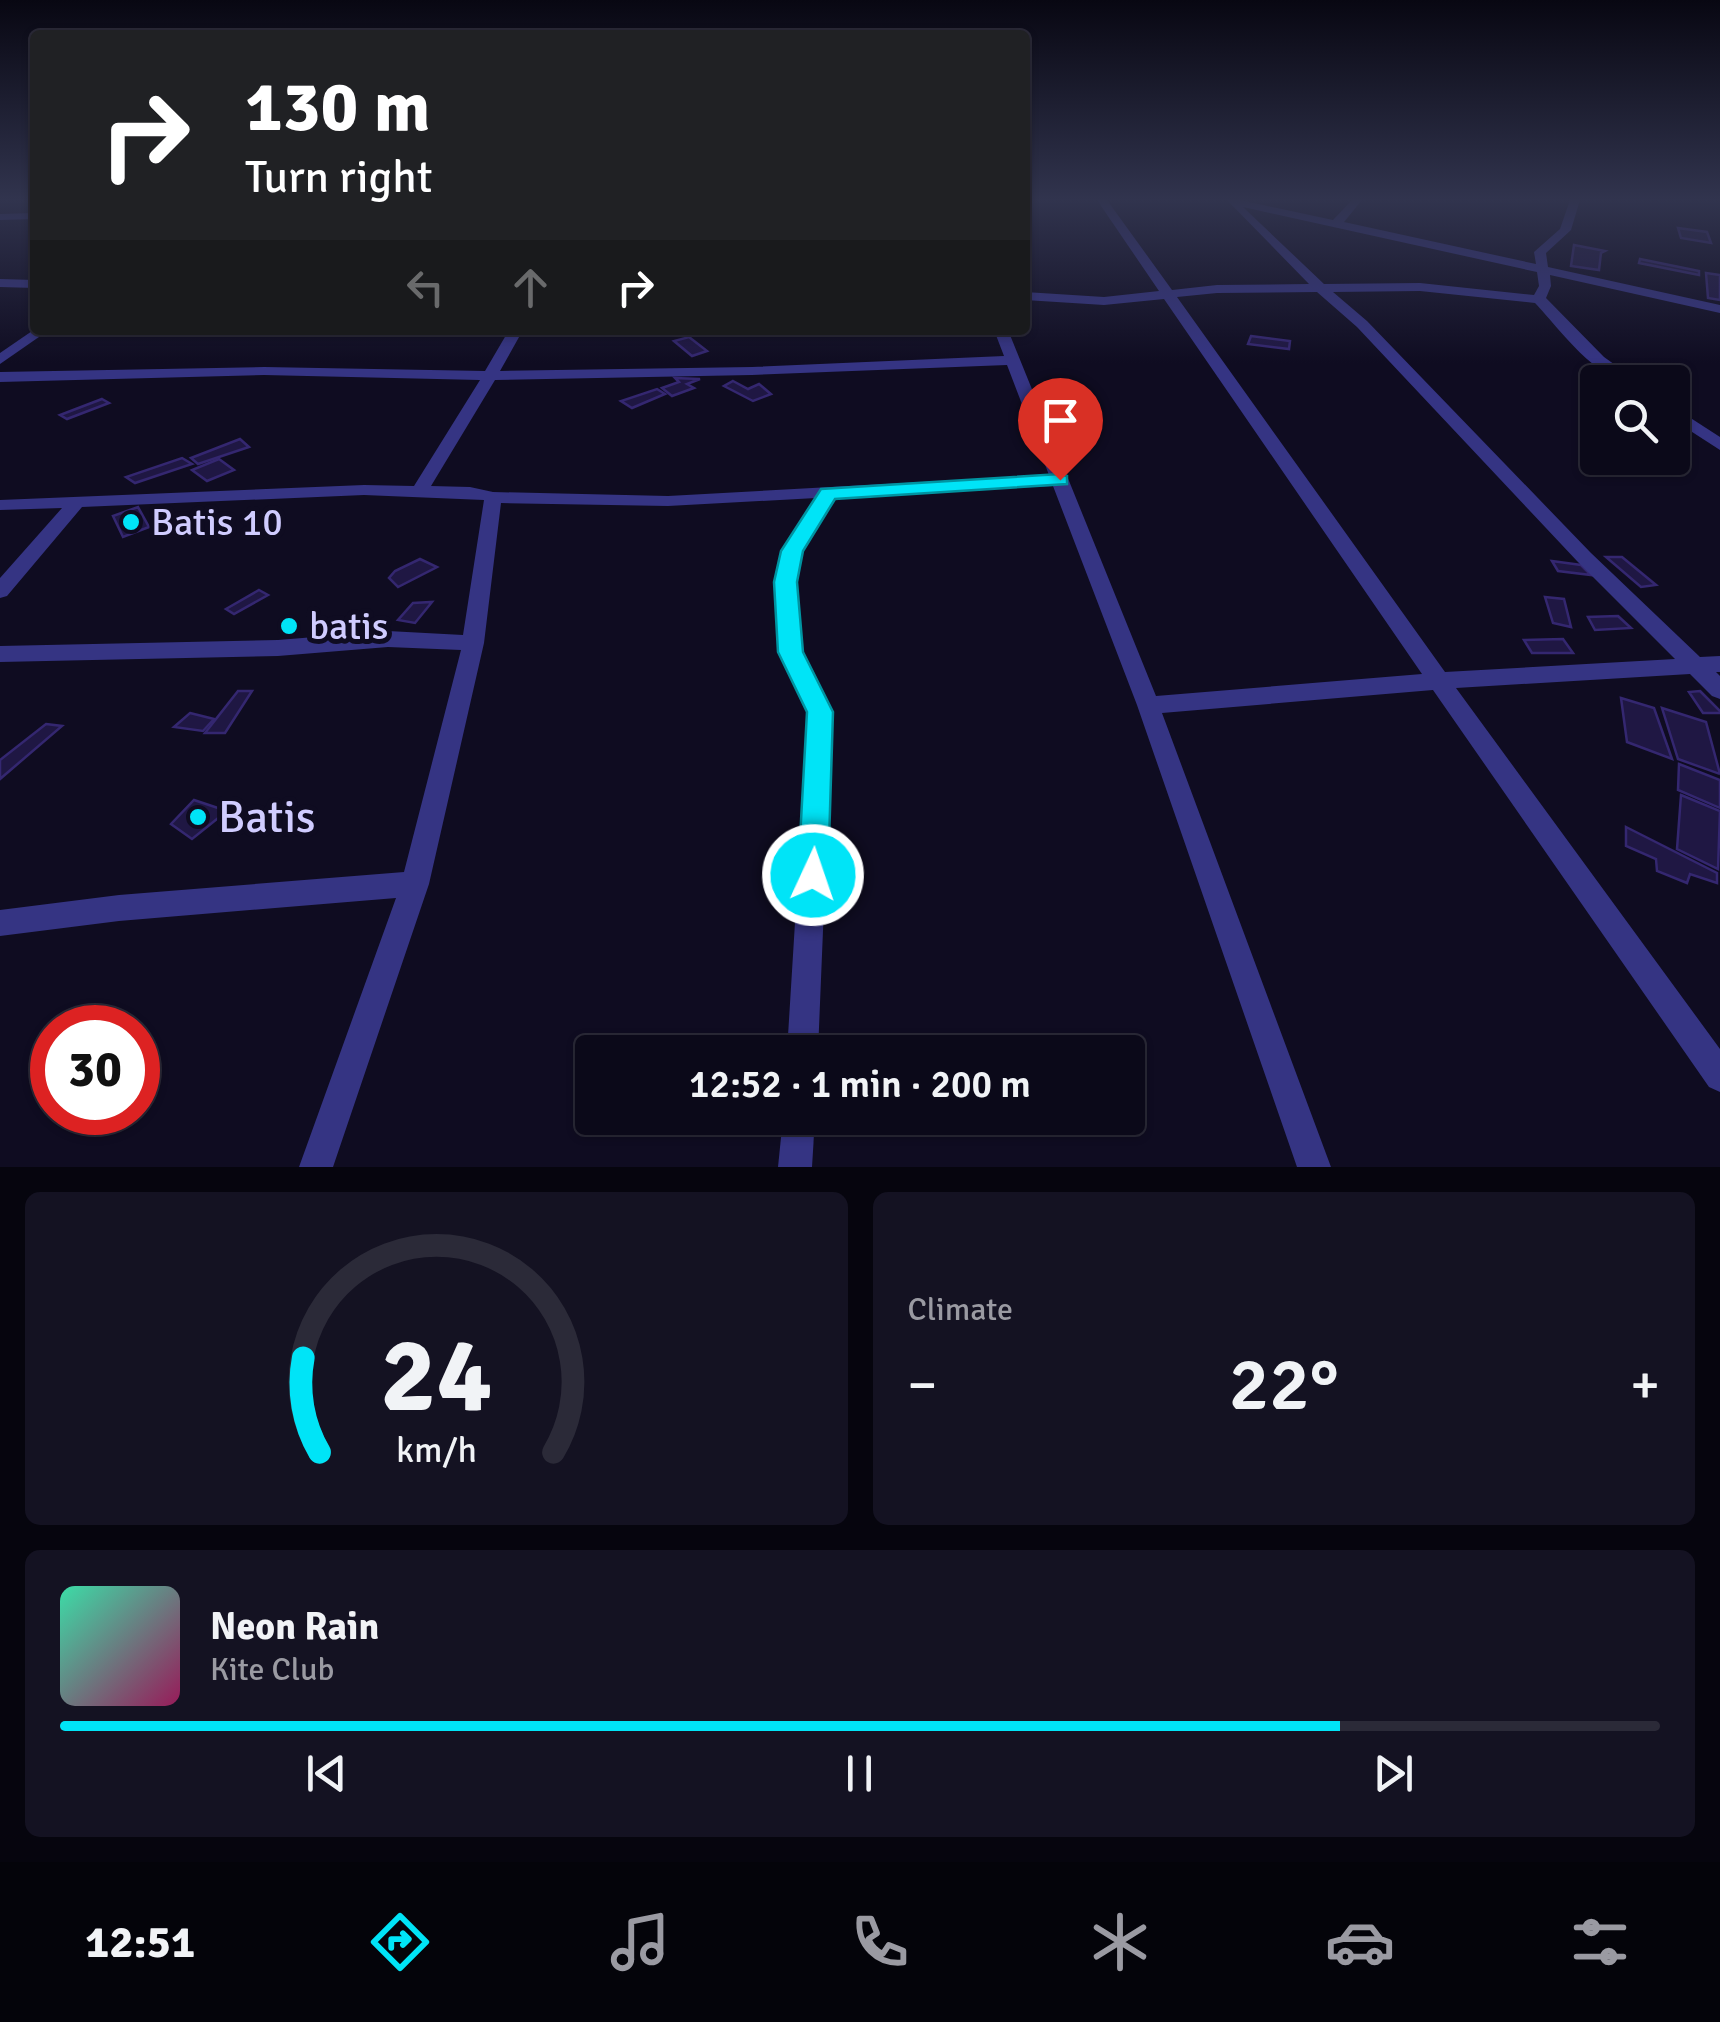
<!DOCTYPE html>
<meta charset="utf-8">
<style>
body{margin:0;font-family:Signika,sans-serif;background:#141222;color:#f1f3f6;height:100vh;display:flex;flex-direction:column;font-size:38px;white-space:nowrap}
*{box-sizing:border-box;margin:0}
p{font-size:32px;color:#9a9aa2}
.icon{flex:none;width:55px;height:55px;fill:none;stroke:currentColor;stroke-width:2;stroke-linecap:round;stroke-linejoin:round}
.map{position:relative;height:1167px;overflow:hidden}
.drawer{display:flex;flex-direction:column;gap:25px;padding:25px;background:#06050e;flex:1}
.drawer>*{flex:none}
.guide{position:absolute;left:30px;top:30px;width:1000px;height:305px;border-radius:10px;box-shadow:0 2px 8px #0004,0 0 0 2px #2b2a38;background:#202124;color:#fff;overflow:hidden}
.controls{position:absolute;left:1580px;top:365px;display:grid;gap:20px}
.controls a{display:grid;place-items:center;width:110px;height:110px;border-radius:10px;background:#0b0919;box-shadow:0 2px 8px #0004,0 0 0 2px #2b2a38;font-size:50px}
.speed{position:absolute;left:30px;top:1005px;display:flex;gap:20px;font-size:50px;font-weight:700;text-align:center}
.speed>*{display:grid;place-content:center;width:130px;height:130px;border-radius:50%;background:#0b0919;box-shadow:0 2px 8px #0004,0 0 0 2px #2b2a38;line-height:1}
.speed .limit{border:15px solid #d22;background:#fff;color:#111}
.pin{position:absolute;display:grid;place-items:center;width:85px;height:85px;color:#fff;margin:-102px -42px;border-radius:50% 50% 50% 0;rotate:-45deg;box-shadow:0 0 10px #0007}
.pin .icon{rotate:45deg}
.me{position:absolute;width:110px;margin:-55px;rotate:3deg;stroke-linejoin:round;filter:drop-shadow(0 0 8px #0008)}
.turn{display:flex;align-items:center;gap:35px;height:210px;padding:0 50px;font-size:45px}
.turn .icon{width:130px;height:130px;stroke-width:2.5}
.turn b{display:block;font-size:70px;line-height:85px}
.lanes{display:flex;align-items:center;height:95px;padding:0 50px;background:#0003;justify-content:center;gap:50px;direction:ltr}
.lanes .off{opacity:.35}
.big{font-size:75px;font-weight:600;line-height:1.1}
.drawer .widget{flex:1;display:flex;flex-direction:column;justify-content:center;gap:15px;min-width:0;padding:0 35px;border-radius:15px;background:#141222}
.drawer .dial{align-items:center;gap:0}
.dial svg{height:260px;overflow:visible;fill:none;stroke:#2b2a38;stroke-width:7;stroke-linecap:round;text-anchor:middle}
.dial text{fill:#f1f3f6;stroke:none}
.song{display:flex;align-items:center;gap:30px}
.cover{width:120px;height:120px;border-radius:15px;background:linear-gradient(135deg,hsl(160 70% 55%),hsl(330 70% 35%))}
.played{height:10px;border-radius:5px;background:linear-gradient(90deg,#00e4f7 80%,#2b2a38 80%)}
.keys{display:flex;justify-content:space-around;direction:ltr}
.heat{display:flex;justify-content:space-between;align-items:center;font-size:55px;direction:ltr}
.drawer .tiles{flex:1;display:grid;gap:25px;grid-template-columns:1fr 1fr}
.widget:last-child{grid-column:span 2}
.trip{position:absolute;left:575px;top:1035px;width:570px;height:100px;border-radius:10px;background:#0b0919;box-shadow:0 2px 8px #0004,0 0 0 2px #2b2a38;font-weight:600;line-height:100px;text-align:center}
.tab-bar{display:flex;height:160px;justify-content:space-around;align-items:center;background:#04040a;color:#9a9aa2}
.tab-bar .icon{width:70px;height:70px}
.tab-bar .selected{color:#00e4f7}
.tab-bar b{font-size:45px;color:#f1f3f6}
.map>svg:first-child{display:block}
.building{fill:#1f1743;stroke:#342770;stroke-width:2.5}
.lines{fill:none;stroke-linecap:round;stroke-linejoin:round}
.minor{fill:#353483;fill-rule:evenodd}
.route{fill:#00e4f7;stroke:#0094a1;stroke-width:2.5}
.poi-dot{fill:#00e4f7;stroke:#0f0c21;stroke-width:4}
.labels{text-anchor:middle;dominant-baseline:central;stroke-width:10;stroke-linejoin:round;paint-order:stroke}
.poi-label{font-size:38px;fill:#d0ccff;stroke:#0f0c21;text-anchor:start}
.near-poi-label{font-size:45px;fill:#d0ccff;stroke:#0f0c21;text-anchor:start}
</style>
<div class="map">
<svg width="1720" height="1167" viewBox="0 0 1720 1167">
<rect width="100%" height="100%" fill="#0f0c21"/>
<g class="building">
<polygon points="1678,228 1707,232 1711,243 1681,238"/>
<polygon points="1574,245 1605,251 1601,253 1599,270 1571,266"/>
<polygon points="1640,259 1699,271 1699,275 1639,263"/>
<polygon points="1706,273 1720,275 1720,300 1708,298"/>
<polygon points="1251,336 1290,341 1289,349 1248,344"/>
<polygon points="689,337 707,351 692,356 674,341"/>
<polygon points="675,378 700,379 687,384 694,388 672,396 662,388 679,382"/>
<polygon points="733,381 748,389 759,384 771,394 753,401 724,386"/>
<polygon points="657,389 665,394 632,408 621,401"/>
<polygon points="102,399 109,403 67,419 60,415"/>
<polygon points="240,439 249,447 198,464 191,458"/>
<polygon points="182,458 192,464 135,483 126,477"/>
<polygon points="219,459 234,470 207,481 192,470"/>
<polygon points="138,507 149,527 123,537 113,516"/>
<polygon points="1606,557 1622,557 1656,585 1641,587"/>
<polygon points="420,559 437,567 398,587 389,578 395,571"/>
<polygon points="1552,561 1581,565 1591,575 1558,571"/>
<polygon points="259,590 268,595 234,614 226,609"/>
<polygon points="1545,597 1564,599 1571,627 1553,623"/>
<polygon points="432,602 415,623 398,620 413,603"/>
<polygon points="1618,616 1631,628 1595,630 1588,617"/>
<polygon points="1563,639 1573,653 1532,653 1524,640"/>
<polygon points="238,691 252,691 225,733 205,733"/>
<polygon points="1700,691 1720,711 1720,713 1703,713 1689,692"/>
<polygon points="1621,698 1654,708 1672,759 1627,742"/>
<polygon points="1662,708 1706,722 1720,774 1678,759"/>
<polygon points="190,713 214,719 203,731 174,727"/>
<polygon points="46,724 62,726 0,779 0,760"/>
<polygon points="1679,764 1720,780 1720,808 1678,790"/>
<polygon points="1681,795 1720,811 1718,869 1677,849"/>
<polygon points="194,800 227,811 192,839 171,824"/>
<polygon points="1626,827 1717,873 1717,883 1690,874 1687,883 1657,871 1656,859 1626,846"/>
</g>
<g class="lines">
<g class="minor">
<path d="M1097 200H1107L1172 290 1217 285 1309 284 1227 200H1240L1333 220 1352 200H1362L1344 222 1536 264 1534 252 1560 229 1570 200H1580L1571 230 1546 253 1548 267 1720 305V313L1550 275 1551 286 1546 298 1604 357 1639 382C1598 385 1561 330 1535 303L1420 291 1333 292 1367 321 1591 553 1700 657 1720 656V672H1716L1720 676V699L1712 696 1690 674 1456 688 1720 1049V1092L1709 1087 1433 690 1162 713 1331 1167H1297L1137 705 1053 486 835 497 802 551 796 582 801 652 832 712 818 1052H787L808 712 779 652 776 582 782 551 816 498 668 506 501 503 484 643 429 884 333 1167H299L396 898 119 921 0 936V910L119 895 404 872 461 650 388 647 278 656 0 662V646L278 640 388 631 463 635 484 500 364 495 82 507 7 596 0 598V578L62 508 0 510V500L364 485 414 486 480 380 264 375 0 382V372L264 367 485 371 509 330H523L500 371 752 367 1004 356 994 330H1008L1156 696 1422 674 1164 299 1104 305 1025 300V292L1104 297 1159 291ZM1243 207 1537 272 1539 286 1534 295 1420 283 1324 284ZM1317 292 1357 327 1577 561 1675 659 1445 672 1177 297 1217 293ZM1007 365 1049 475 668 496 493 492 470 487 431 486 495 380 752 375Z"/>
<polygon points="35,213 35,219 0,220 0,214"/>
<polygon points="0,279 35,280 35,288 0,287"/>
<polygon points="35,329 49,330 0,364 0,353"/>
<polygon points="1672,406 1720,437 1720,450 1672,419"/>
<polygon points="783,1118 815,1118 812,1167 778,1167"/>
</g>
</g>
<linearGradient id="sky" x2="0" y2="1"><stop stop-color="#080712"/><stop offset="0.55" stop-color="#31344e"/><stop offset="1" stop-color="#31344e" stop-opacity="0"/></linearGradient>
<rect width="1720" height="363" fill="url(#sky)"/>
<polygon class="route" points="1060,474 1067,476 1067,484 835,499 803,551 797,582 803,652 833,712 828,875 824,885 813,889 802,885 798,875 807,712 778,652 774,582 781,551 821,489"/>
<g class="poi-dot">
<circle cx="131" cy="522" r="10"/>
<circle cx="289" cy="626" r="10"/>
<circle cx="198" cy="817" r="10"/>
</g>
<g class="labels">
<g class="poi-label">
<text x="151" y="522">Batis 10</text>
<text x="309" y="626">batis</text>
</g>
<g class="near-poi-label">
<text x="218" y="817">Batis</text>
</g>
</g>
</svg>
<div class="controls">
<a><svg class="icon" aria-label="search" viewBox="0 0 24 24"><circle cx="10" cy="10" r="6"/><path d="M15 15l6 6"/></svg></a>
</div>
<div class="speed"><div class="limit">30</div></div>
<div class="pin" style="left:1060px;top:480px;background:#d93025"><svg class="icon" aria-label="arrive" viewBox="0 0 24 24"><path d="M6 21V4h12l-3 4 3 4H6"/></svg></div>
<svg class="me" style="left:813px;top:875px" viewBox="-20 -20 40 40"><circle r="17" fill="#00e4f7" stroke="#fff" stroke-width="3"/><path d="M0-11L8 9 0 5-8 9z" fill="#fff"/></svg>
<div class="trip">12:52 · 1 min · 200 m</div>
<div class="guide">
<div class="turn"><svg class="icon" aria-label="right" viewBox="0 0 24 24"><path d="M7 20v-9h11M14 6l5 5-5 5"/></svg><div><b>130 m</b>Turn right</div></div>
<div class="lanes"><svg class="icon off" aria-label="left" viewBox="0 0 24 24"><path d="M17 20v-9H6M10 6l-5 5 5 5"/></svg><svg class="icon off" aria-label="ahead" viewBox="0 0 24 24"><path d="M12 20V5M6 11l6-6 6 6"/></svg><svg class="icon" aria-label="right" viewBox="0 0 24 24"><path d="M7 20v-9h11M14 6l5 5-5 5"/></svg></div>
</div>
</div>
<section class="drawer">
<div class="tiles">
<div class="widget dial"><svg viewBox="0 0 100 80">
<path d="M14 69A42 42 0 1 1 86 69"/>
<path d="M14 69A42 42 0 0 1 9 40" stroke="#00e4f7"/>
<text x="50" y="56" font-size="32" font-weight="700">24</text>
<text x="50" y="72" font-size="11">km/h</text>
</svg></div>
<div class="widget"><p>Climate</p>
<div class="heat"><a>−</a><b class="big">22°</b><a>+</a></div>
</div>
<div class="widget">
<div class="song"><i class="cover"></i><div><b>Neon Rain</b><p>Kite Club</p></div></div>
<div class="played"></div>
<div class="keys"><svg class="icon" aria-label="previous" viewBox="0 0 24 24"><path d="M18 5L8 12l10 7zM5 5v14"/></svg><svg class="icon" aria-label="pause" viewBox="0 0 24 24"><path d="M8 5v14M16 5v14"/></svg><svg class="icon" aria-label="next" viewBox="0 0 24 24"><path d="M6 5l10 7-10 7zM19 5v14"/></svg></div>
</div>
</div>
</section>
<nav class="tab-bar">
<b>12:51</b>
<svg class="icon selected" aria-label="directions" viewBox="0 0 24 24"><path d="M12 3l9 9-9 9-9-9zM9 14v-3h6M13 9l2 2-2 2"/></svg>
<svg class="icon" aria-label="music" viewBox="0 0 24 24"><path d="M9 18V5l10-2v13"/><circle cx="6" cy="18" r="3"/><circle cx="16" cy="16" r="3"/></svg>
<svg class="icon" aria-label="phone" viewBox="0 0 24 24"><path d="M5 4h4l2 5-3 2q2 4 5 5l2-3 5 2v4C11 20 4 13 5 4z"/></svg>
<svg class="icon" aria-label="climate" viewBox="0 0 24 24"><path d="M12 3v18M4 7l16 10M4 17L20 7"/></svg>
<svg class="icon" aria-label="car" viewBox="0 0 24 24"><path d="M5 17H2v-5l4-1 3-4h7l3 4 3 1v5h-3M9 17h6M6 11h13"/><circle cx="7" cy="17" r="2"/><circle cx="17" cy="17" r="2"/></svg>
<svg class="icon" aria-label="filters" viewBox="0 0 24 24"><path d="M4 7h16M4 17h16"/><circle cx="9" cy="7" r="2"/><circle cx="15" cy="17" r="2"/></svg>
</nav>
